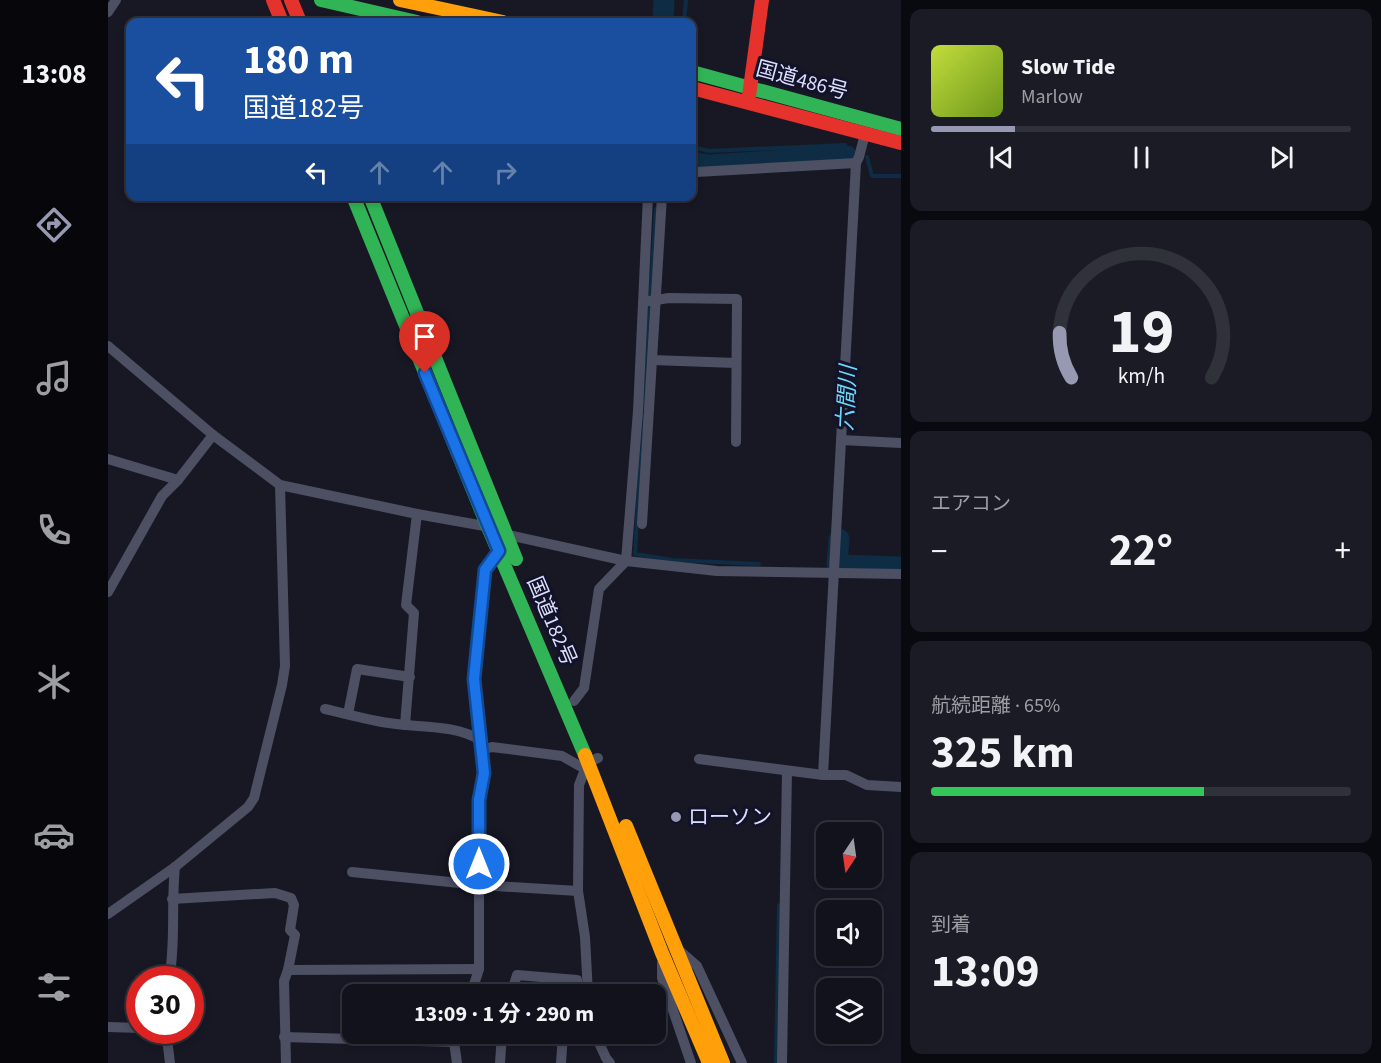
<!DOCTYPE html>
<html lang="ja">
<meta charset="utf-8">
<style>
body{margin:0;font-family:"Source Sans 3","Noto Sans JP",sans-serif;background:#1a1b24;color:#f1f3f6;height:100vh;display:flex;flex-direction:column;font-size:22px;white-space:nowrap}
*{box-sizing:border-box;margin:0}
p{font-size:20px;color:#9c9ea3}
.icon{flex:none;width:33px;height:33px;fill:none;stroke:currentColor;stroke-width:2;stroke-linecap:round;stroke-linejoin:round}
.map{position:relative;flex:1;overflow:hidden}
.details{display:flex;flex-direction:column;gap:9px;padding:9px;background:#090a0f;width:480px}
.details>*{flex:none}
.guide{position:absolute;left:18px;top:18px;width:570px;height:183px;border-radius:12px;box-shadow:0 3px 9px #0003,0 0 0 2px #30323a;background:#1a4fa0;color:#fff;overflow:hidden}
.needle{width:39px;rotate:193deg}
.fabs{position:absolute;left:708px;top:822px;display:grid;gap:12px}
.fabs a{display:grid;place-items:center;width:66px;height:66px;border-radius:12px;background:#11121b;box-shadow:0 3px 9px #0003,0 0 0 2px #30323a;font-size:30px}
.speed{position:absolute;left:18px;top:966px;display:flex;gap:12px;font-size:30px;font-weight:700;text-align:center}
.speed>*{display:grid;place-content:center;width:78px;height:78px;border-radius:50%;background:#11121b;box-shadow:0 3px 9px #0003,0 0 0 2px #30323a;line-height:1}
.speed .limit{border:9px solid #d22;background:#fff;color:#111}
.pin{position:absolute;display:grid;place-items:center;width:51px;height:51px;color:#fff;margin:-62px -26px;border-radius:50% 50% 50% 0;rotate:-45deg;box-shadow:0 0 6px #0007}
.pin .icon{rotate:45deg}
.me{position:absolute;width:66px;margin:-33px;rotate:0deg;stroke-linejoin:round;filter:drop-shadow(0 0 4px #0008)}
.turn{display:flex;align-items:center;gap:21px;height:126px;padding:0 18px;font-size:27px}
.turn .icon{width:78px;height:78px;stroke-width:2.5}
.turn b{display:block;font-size:42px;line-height:51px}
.lanes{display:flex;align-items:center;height:57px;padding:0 18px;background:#0003;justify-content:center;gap:30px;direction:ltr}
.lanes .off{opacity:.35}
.big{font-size:45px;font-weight:700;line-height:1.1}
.details .card{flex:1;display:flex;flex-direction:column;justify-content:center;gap:9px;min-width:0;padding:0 21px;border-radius:12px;background:#1a1b24}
.details .dial{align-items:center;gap:0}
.dial svg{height:156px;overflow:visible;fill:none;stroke:#30323a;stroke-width:7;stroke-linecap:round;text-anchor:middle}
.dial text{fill:#f1f3f6;stroke:none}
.song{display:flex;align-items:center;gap:18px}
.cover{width:72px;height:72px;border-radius:9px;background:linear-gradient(135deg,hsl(70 70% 55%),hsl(80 70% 35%))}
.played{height:6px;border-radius:3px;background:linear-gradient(90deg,#9699b1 20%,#30323a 20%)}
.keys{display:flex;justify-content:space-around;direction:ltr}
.heat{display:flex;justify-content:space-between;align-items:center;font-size:33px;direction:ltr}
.charge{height:9px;border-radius:4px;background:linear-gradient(90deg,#34c759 65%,#30323a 0)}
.trip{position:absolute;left:234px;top:984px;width:324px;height:60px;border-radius:12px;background:#11121b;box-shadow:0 3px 9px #0003,0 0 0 2px #30323a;font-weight:700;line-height:60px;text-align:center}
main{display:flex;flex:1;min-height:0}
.dock{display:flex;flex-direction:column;width:108px;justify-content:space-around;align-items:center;background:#07070b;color:#9c9ea3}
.dock .icon{width:42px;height:42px}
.dock .current{color:#9699b1}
.dock b{font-size:27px;color:#f1f3f6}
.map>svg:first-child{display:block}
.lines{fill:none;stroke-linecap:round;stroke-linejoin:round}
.stream{stroke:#0e2c43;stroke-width:4}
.river{stroke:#0e2c43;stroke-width:21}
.street{stroke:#4d5063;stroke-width:10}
.fast{stroke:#30b455;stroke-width:14}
.slow{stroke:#ff9f0a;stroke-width:14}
.jam{stroke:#e5322d;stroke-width:14}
.route-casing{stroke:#114b97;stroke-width:15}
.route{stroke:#1a73e8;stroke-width:10}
.poi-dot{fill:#9699b1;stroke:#121329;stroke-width:2}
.labels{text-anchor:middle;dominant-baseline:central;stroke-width:6;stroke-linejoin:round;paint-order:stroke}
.street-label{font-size:21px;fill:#dbdefd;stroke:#121329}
.poi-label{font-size:21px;fill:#dbdefd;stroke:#121329;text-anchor:start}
.water-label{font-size:22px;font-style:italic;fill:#6ed7f9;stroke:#121329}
</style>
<main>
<nav class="dock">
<b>13:08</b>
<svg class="icon current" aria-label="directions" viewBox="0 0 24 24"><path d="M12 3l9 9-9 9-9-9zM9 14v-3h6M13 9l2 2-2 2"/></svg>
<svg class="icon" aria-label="music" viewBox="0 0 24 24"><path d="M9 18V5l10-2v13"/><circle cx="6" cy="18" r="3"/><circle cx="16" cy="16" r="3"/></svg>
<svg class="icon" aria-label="phone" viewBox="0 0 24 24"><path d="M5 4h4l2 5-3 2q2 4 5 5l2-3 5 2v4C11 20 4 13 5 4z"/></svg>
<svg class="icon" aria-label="climate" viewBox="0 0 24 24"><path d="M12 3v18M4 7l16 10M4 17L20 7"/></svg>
<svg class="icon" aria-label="car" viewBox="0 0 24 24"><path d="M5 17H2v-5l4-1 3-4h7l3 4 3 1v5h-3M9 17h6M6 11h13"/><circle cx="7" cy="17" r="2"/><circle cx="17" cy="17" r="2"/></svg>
<svg class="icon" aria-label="filters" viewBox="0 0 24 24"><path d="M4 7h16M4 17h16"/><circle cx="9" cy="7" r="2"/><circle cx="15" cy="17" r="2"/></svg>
</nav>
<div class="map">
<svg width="793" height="1063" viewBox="0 0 793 1063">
<rect width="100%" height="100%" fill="#171824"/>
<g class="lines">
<g class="stream">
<polyline points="576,22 578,0"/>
<polyline points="584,147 601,151 737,145"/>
<polyline points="759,157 764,176 793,176"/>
<polyline points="535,408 548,209"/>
<polyline points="535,415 527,554 565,560 651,564"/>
<polyline points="668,1063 671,905"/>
</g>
<g class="river">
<polyline points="555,22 556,0"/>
<polyline points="584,162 601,165 739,156"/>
<polyline points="731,539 729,564 731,565 793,567"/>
</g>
<g class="street">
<polyline points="0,12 8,0"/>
<polyline points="584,171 588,172 748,163 751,157 757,134"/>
<polyline points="541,301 561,298 629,299 628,442"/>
<polyline points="0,346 105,435 172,485 309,514 382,527"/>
<polyline points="544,360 628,363"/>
<polyline points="733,440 793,443"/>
<polyline points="0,459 70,480"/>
<polyline points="534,524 554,196"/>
<polyline points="396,534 518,561 609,571 793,574"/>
<polyline points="0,592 54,496 70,480 105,435"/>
<polyline points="466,701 476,688 491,589 518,561 530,411 540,196"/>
<path d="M217 709C239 714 260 720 281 723 310 728 346 724 372 740"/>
<polyline points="240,714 249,669 302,677"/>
<polyline points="297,725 306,613 298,605 309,514"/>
<polyline points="373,750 384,747 454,756 477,769"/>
<polyline points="591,759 715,775 738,775 759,785 793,787"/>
<polyline points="715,775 748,163"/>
<polyline points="244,872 371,885 470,891"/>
<polyline points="64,899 167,893 183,898 186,905 182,930 187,935 180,970 176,981 178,1063"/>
<polyline points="0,914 67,867 140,807 146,798 174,685 177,666 172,485"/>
<polyline points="573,952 589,966 634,1063"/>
<polyline points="554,963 554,978 583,1063"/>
<polyline points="180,970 371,969"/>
<path d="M61 980C68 944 63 903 67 867"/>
<polyline points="363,994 371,969 371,800 376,773 366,679 377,570 391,551"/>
<polyline points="403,994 409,975 469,980 470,994"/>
<polyline points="480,994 477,937 470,891 471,785 480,762 490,758"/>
<polyline points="0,1027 32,1028"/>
<polyline points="58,1030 62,1063"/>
<polyline points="487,1034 498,1058 502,1063"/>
<polyline points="176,1037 346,1042"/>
<polyline points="349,1063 346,1042 349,1034"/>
<polyline points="392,1063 394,1034"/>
<polyline points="453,1063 455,1034"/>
<polyline points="674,1063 679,771"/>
</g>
<g class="fast">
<polyline points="213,0 309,22"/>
<polyline points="584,72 793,129"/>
<polyline points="245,196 380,527 477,755"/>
<polyline points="262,196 408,559"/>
</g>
<g class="slow">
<polyline points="292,0 395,22"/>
<polyline points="477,755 554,953 601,1063"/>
<polyline points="518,826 615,1063"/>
</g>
<g class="jam">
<polyline points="165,0 174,22"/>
<polyline points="183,0 192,22"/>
<polyline points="584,88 793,143"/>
<polyline points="641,96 654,0"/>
</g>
</g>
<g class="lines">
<defs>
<polyline id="route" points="317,373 391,551 377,570 366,679 376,773 371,800 371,864"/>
</defs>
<use href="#route" class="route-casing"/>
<use href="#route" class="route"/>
</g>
<circle class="poi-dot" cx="568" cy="817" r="6"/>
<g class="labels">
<g class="street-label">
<text transform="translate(694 80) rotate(15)">国道486号</text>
<text transform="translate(444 621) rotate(67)">国道182号</text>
</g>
<g class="poi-label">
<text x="580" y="817">ローソン</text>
</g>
<g class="water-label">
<text transform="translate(739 398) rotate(-87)">六間川</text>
</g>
</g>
</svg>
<div class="fabs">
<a><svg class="needle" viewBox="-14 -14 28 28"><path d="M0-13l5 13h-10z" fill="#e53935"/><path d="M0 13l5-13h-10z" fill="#9c9ea3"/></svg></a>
<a><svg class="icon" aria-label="sound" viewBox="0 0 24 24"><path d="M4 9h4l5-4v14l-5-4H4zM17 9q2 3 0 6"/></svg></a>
<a><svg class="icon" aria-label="layers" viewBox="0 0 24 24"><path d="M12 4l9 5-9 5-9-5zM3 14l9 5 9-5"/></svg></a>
</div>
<div class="speed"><div class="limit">30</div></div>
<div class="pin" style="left:317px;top:373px;background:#d93025"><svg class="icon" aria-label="arrive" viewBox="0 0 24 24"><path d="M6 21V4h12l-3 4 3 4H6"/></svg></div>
<svg class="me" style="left:371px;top:864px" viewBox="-20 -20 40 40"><circle r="17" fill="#1a73e8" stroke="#fff" stroke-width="3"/><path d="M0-11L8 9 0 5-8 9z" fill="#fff"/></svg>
<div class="trip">13:09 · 1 分 · 290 m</div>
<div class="guide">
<div class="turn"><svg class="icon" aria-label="left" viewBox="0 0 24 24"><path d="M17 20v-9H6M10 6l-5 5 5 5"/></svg><div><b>180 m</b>国道182号</div></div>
<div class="lanes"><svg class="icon" aria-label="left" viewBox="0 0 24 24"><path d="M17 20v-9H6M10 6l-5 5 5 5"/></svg><svg class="icon off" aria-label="ahead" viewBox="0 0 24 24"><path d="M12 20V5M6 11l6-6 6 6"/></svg><svg class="icon off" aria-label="ahead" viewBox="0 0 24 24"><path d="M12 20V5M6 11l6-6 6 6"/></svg><svg class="icon off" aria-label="right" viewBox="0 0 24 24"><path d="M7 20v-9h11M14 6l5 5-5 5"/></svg></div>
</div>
</div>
<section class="details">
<div class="card">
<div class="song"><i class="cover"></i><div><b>Slow Tide</b><p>Marlow</p></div></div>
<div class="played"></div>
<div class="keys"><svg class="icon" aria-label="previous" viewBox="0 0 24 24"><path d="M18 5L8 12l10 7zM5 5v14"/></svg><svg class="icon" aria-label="pause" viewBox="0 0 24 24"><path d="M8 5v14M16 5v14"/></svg><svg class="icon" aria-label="next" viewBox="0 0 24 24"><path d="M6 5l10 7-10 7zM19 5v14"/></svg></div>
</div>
<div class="card dial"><svg viewBox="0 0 100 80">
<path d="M14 69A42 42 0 1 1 86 69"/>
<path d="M14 69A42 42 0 0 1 8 46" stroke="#9699b1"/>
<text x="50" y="56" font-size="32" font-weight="700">19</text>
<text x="50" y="72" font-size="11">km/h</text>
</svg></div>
<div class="card"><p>エアコン</p>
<div class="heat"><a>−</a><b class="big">22°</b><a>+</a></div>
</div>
<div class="card"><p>航続距離 · 65%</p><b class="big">325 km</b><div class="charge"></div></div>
<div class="card"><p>到着</p><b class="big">13:09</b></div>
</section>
</main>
